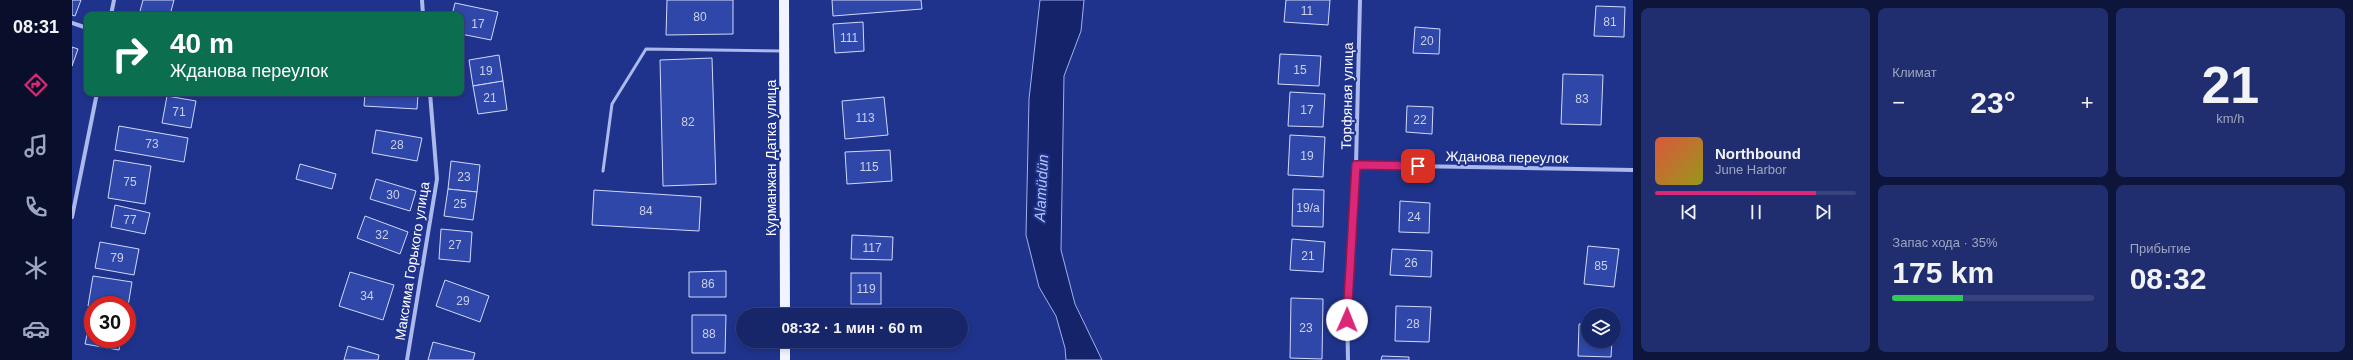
<!DOCTYPE html>
<html lang="ru">
<meta charset="utf-8">
<style>
body{margin:0;font-family:Helvetica,sans-serif;background:#202e6f;color:#f1f3f6;height:100vh;display:flex;flex-direction:column;font-size:15px;white-space:nowrap}
*{box-sizing:border-box;margin:0}
p{font-size:13px;color:#9ea5c0}
.icon{flex:none;width:22px;height:22px;fill:none;stroke:currentColor;stroke-width:2;stroke-linecap:round;stroke-linejoin:round}
.map{position:relative;flex:1;overflow:hidden}
.sheet{display:flex;flex-direction:column;gap:8px;padding:8px;background:#0d153a;width:720px}
.sheet>*{flex:none}
.top-card{position:absolute;left:12px;top:12px;width:380px;height:84px;border-radius:8px;box-shadow:0 2px 6px #0003,0 0 0 1px #36437d;background:#0b6e4f;color:#fff;overflow:hidden}
.buttons{position:absolute;left:1509px;top:308px;display:grid;gap:8px}
.buttons a{display:grid;place-items:center;width:40px;height:40px;border-radius:50%;background:#172669;box-shadow:0 2px 6px #0003,0 0 0 1px #36437d;font-size:20px}
.speed{position:absolute;left:12px;top:296px;display:flex;gap:8px;font-size:20px;font-weight:700;text-align:center}
.speed>*{display:grid;place-content:center;width:52px;height:52px;border-radius:50%;background:#172669;box-shadow:0 2px 6px #0003,0 0 0 1px #36437d;line-height:1}
.speed .limit{border:6px solid #d22;background:#fff;color:#111}
.pin{position:absolute;display:grid;place-items:center;width:34px;height:34px;color:#fff;margin:-17px;border-radius:8px;box-shadow:0 2px 6px #0006}
.me{position:absolute;width:44px;margin:-22px;rotate:1deg;stroke-linejoin:round;filter:drop-shadow(0 0 3px #0008)}
.turn{display:flex;align-items:center;gap:14px;height:84px;padding:0 20px;font-size:18px}
.turn .icon{width:52px;height:52px;stroke-width:2.5}
.turn b{display:block;font-size:28px;line-height:34px}
.big{font-size:30px;font-weight:800;line-height:1.1}
.sheet .widget{flex:1;display:flex;flex-direction:column;justify-content:center;gap:6px;min-width:0;padding:0 14px;border-radius:8px;background:#202e6f}
.sheet .dial{align-items:center;gap:0}
.dial b{font-size:52px;line-height:1}
.song{display:flex;align-items:center;gap:12px}
.cover{width:48px;height:48px;border-radius:6px;background:linear-gradient(135deg,hsl(10 70% 55%),hsl(60 70% 35%))}
.played{height:4px;border-radius:2px;background:linear-gradient(90deg,#db2777 80%,#36437d 80%)}
.keys{display:flex;justify-content:space-around;direction:ltr}
.heat{display:flex;justify-content:space-between;align-items:center;font-size:22px;direction:ltr}
.charge{height:6px;border-radius:3px;background:linear-gradient(90deg,#34c759 35%,#36437d 0)}
.sheet .tiles{flex:1;display:grid;gap:8px;grid-template-columns:repeat(3,1fr)}
.widget:first-child{grid-row:span 2}
.trip{position:absolute;left:664px;top:308px;width:232px;height:40px;border-radius:20px;background:#172669;box-shadow:0 2px 6px #0003,0 0 0 1px #36437d;font-weight:800;line-height:40px;text-align:center}
main{display:flex;flex:1;min-height:0}
.tabs{display:flex;flex-direction:column;width:72px;justify-content:space-around;align-items:center;background:#090f2a;color:#9ea5c0}
.tabs .icon{width:28px;height:28px}
.tabs .current{color:#db2777}
.tabs b{font-size:18px;color:#f1f3f6}
.map>svg:first-child{display:block}
.water{fill:#15246a;stroke:#9fb0ed}
.building{fill:#2e47a9;stroke:#d1d9f9}
.lines{fill:none;stroke-linecap:round;stroke-linejoin:round}
.service{stroke:#abb9ec;stroke-width:3}
.minor{stroke:#abb9ec;stroke-width:4}
.primary{stroke:#f1f3ff;stroke-width:10}
.route-casing{stroke:#8e194d;stroke-width:10}
.route{stroke:#db2777;stroke-width:7}
.labels{text-anchor:middle;dominant-baseline:central;stroke-width:4;stroke-linejoin:round;paint-order:stroke}
.number-label{font-size:12px;fill:#cbd1ea}
.street-label{font-size:14px;fill:#fff;stroke:#1f338c}
.water-label{font-size:15px;font-style:italic;fill:#b7c4f3;stroke:#1f338c}
</style>
<main>
<nav class="tabs">
<b>08:31</b>
<svg class="icon current" aria-label="directions" viewBox="0 0 24 24"><path d="M12 3l9 9-9 9-9-9zM9 14v-3h6M13 9l2 2-2 2"/></svg>
<svg class="icon" aria-label="music" viewBox="0 0 24 24"><path d="M9 18V5l10-2v13"/><circle cx="6" cy="18" r="3"/><circle cx="16" cy="16" r="3"/></svg>
<svg class="icon" aria-label="phone" viewBox="0 0 24 24"><path d="M5 4h4l2 5-3 2q2 4 5 5l2-3 5 2v4C11 20 4 13 5 4z"/></svg>
<svg class="icon" aria-label="climate" viewBox="0 0 24 24"><path d="M12 3v18M4 7l16 10M4 17L20 7"/></svg>
<svg class="icon" aria-label="car" viewBox="0 0 24 24"><path d="M5 17H2v-5l4-1 3-4h7l3 4 3 1v5h-3M9 17h6M6 11h13"/><circle cx="7" cy="17" r="2"/><circle cx="17" cy="17" r="2"/></svg>
</nav>
<div class="map">
<svg width="1561" height="360" viewBox="0 0 1561 360">
<rect width="100%" height="100%" fill="#1f338c"/>
<polygon class="water" points="968,0 1012,0 1009,31 992,76 989,250 1003,304 1030,360 994,360 993,348 984,316 967,287 954,235 957,99"/>
<g class="building">
<polygon points="0,0 9,0 3,16 0,15"/>
<polygon points="71,0 102,0 98,15 67,15"/>
<polygon points="595,0 661,0 661,34 594,35"/>
<polygon points="760,0 849,0 850,9 761,16"/>
<polygon points="1214,0 1258,0 1256,25 1212,22"/>
<polygon points="383,3 426,12 419,40 389,34 389,15 380,15"/>
<polygon points="1524,6 1553,7 1552,37 1522,36"/>
<polygon points="791,22 792,51 763,53 761,24"/>
<polygon points="1343,27 1368,29 1367,54 1341,53"/>
<polygon points="0,47 6,49 0,66"/>
<polygon points="1208,54 1249,56 1247,86 1206,84"/>
<polygon points="427,55 431,81 401,86 397,60"/>
<polygon points="640,58 644,184 591,186 588,60"/>
<polygon points="1491,74 1531,75 1529,125 1489,124"/>
<polygon points="431,81 435,110 406,114 401,86"/>
<polygon points="1218,92 1253,94 1251,127 1216,126"/>
<polygon points="293,93 346,95 345,109 292,106"/>
<polygon points="95,96 124,101 119,128 90,123"/>
<polygon points="812,97 816,135 773,139 770,101"/>
<polygon points="1335,106 1361,107 1360,134 1334,132"/>
<polygon points="47,126 116,138 112,162 43,150"/>
<polygon points="304,130 350,138 345,161 300,153"/>
<polygon points="1218,135 1253,137 1251,177 1216,175"/>
<polygon points="818,150 820,181 775,184 773,152"/>
<polygon points="42,160 79,166 73,204 36,198"/>
<polygon points="379,161 408,165 405,192 376,189"/>
<polygon points="228,164 264,174 260,189 224,179"/>
<polygon points="304,179 344,191 338,211 298,199"/>
<polygon points="376,189 405,192 401,220 372,216"/>
<polygon points="1221,189 1252,190 1251,227 1220,226"/>
<polygon points="522,190 629,197 627,231 520,225"/>
<polygon points="1328,201 1358,203 1357,233 1327,232"/>
<polygon points="43,205 78,213 73,234 39,227"/>
<polygon points="293,216 336,232 328,254 285,238"/>
<polygon points="369,229 400,232 398,262 367,259"/>
<polygon points="780,235 821,237 820,260 779,259"/>
<polygon points="1220,239 1253,242 1251,272 1218,270"/>
<polygon points="28,242 67,249 62,275 23,268"/>
<polygon points="1516,246 1547,249 1542,287 1512,284"/>
<polygon points="1320,249 1360,251 1359,277 1318,275"/>
<polygon points="654,271 654,297 617,297 617,272"/>
<polygon points="278,272 322,285 311,320 267,306"/>
<rect x="779" y="273" width="30" height="31"/>
<polygon points="21,276 60,282 55,312 55,305 16,306"/>
<polygon points="373,280 417,296 408,322 364,306"/>
<polygon points="1219,298 1251,299 1250,359 1218,358"/>
<polygon points="1324,306 1359,307 1357,342 1323,341"/>
<polygon points="19,315 21,315 21,339 49,339 47,350 13,344"/>
<polygon points="620,315 654,315 653,353 620,353"/>
<polygon points="1507,324 1516,324 1516,341 1540,341 1539,357 1506,356"/>
<polygon points="361,342 403,353 401,360 356,360"/>
<polygon points="276,346 307,355 306,360 272,360"/>
<polygon points="1310,356 1337,357 1337,360 1309,360"/>
</g>
<g class="lines">
<polyline class="service" points="531,171 540,104 574,49 711,51"/>
<g class="minor">
<polyline points="350,0 351,15"/>
<polyline points="39,15 42,0"/>
<polyline points="0,23 15,28"/>
<polyline points="1284,165 1561,170"/>
<polyline points="0,217 25,93"/>
<polyline points="335,360 365,179 358,93"/>
<polyline points="1276,360 1275,306 1284,165 1288,0"/>
</g>
<g class="primary">
<polyline points="712,0 713,315"/>
<polyline points="713,341 713,360"/>
</g>
</g>
<g class="lines">
<defs>
<polyline id="route" points="1275,320 1284,165 1346,166"/>
</defs>
<use href="#route" class="route-casing"/>
<use href="#route" class="route"/>
</g>
<g class="labels">
<g class="number-label">
<text x="1235" y="11">11</text>
<text x="628" y="17">80</text>
<text x="1538" y="22">81</text>
<text x="406" y="24">17</text>
<text x="777" y="38">111</text>
<text x="1355" y="41">20</text>
<text x="1228" y="70">15</text>
<text x="414" y="71">19</text>
<text x="418" y="98">21</text>
<text x="1510" y="99">83</text>
<text x="1235" y="110">17</text>
<text x="107" y="112">71</text>
<text x="793" y="118">113</text>
<text x="1348" y="120">22</text>
<text x="616" y="122">82</text>
<text x="80" y="144">73</text>
<text x="325" y="145">28</text>
<text x="1235" y="156">19</text>
<text x="797" y="167">115</text>
<text x="392" y="177">23</text>
<text x="58" y="182">75</text>
<text x="321" y="195">30</text>
<text x="388" y="204">25</text>
<text x="1236" y="208">19/а</text>
<text x="574" y="211">84</text>
<text x="1342" y="217">24</text>
<text x="58" y="220">77</text>
<text x="310" y="235">32</text>
<text x="383" y="245">27</text>
<text x="800" y="248">117</text>
<text x="1236" y="256">21</text>
<text x="45" y="258">79</text>
<text x="1339" y="263">26</text>
<text x="1529" y="266">85</text>
<text x="636" y="284">86</text>
<text x="794" y="289">119</text>
<text x="295" y="296">34</text>
<text x="391" y="301">29</text>
<text x="1341" y="324">28</text>
<text x="1234" y="328">23</text>
<text x="637" y="334">88</text>
</g>
<g class="street-label">
<text transform="translate(1275 96) rotate(-89)">Торфяная улица</text>
<text transform="translate(1435 157) rotate(1)">Жданова переулок</text>
<text transform="translate(699 158) rotate(-90)">Курманжан Датка улица</text>
<text transform="translate(340 261) rotate(-81)">Максима Горького улица</text>
</g>
<g class="water-label">
<text transform="translate(969 188) rotate(-87)">Alamüdün</text>
</g>
</g>
</svg>
<div class="buttons">
<a><svg class="icon" aria-label="layers" viewBox="0 0 24 24"><path d="M12 4l9 5-9 5-9-5zM3 14l9 5 9-5"/></svg></a>
</div>
<div class="speed"><div class="limit">30</div></div>
<div class="pin" style="left:1346px;top:166px;background:#d93025"><svg class="icon" aria-label="arrive" viewBox="0 0 24 24"><path d="M6 21V4h12l-3 4 3 4H6"/></svg></div>
<svg class="me" style="left:1275px;top:320px" viewBox="-20 -20 40 40"><circle r="19" fill="#fff"/><path d="M0-13L10 11 0 6-10 11z" fill="#db2777"/></svg>
<div class="trip">08:32 · 1 мин · 60 m</div>
<div class="top-card">
<div class="turn"><svg class="icon" aria-label="right" viewBox="0 0 24 24"><path d="M7 20v-9h11M14 6l5 5-5 5"/></svg><div><b>40 m</b>Жданова переулок</div></div>
</div>
</div>
<section class="sheet">
<div class="tiles">
<div class="widget">
<div class="song"><i class="cover"></i><div><b>Northbound</b><p>June Harbor</p></div></div>
<div class="played"></div>
<div class="keys"><svg class="icon" aria-label="previous" viewBox="0 0 24 24"><path d="M18 5L8 12l10 7zM5 5v14"/></svg><svg class="icon" aria-label="pause" viewBox="0 0 24 24"><path d="M8 5v14M16 5v14"/></svg><svg class="icon" aria-label="next" viewBox="0 0 24 24"><path d="M6 5l10 7-10 7zM19 5v14"/></svg></div>
</div>
<div class="widget"><p>Климат</p>
<div class="heat"><a>−</a><b class="big">23°</b><a>+</a></div>
</div>
<div class="widget dial"><b>21</b><p>km/h</p></div>
<div class="widget"><p>Запас хода · 35%</p><b class="big">175 km</b><div class="charge"></div></div>
<div class="widget"><p>Прибытие</p><b class="big">08:32</b></div>
</div>
</section>
</main>
